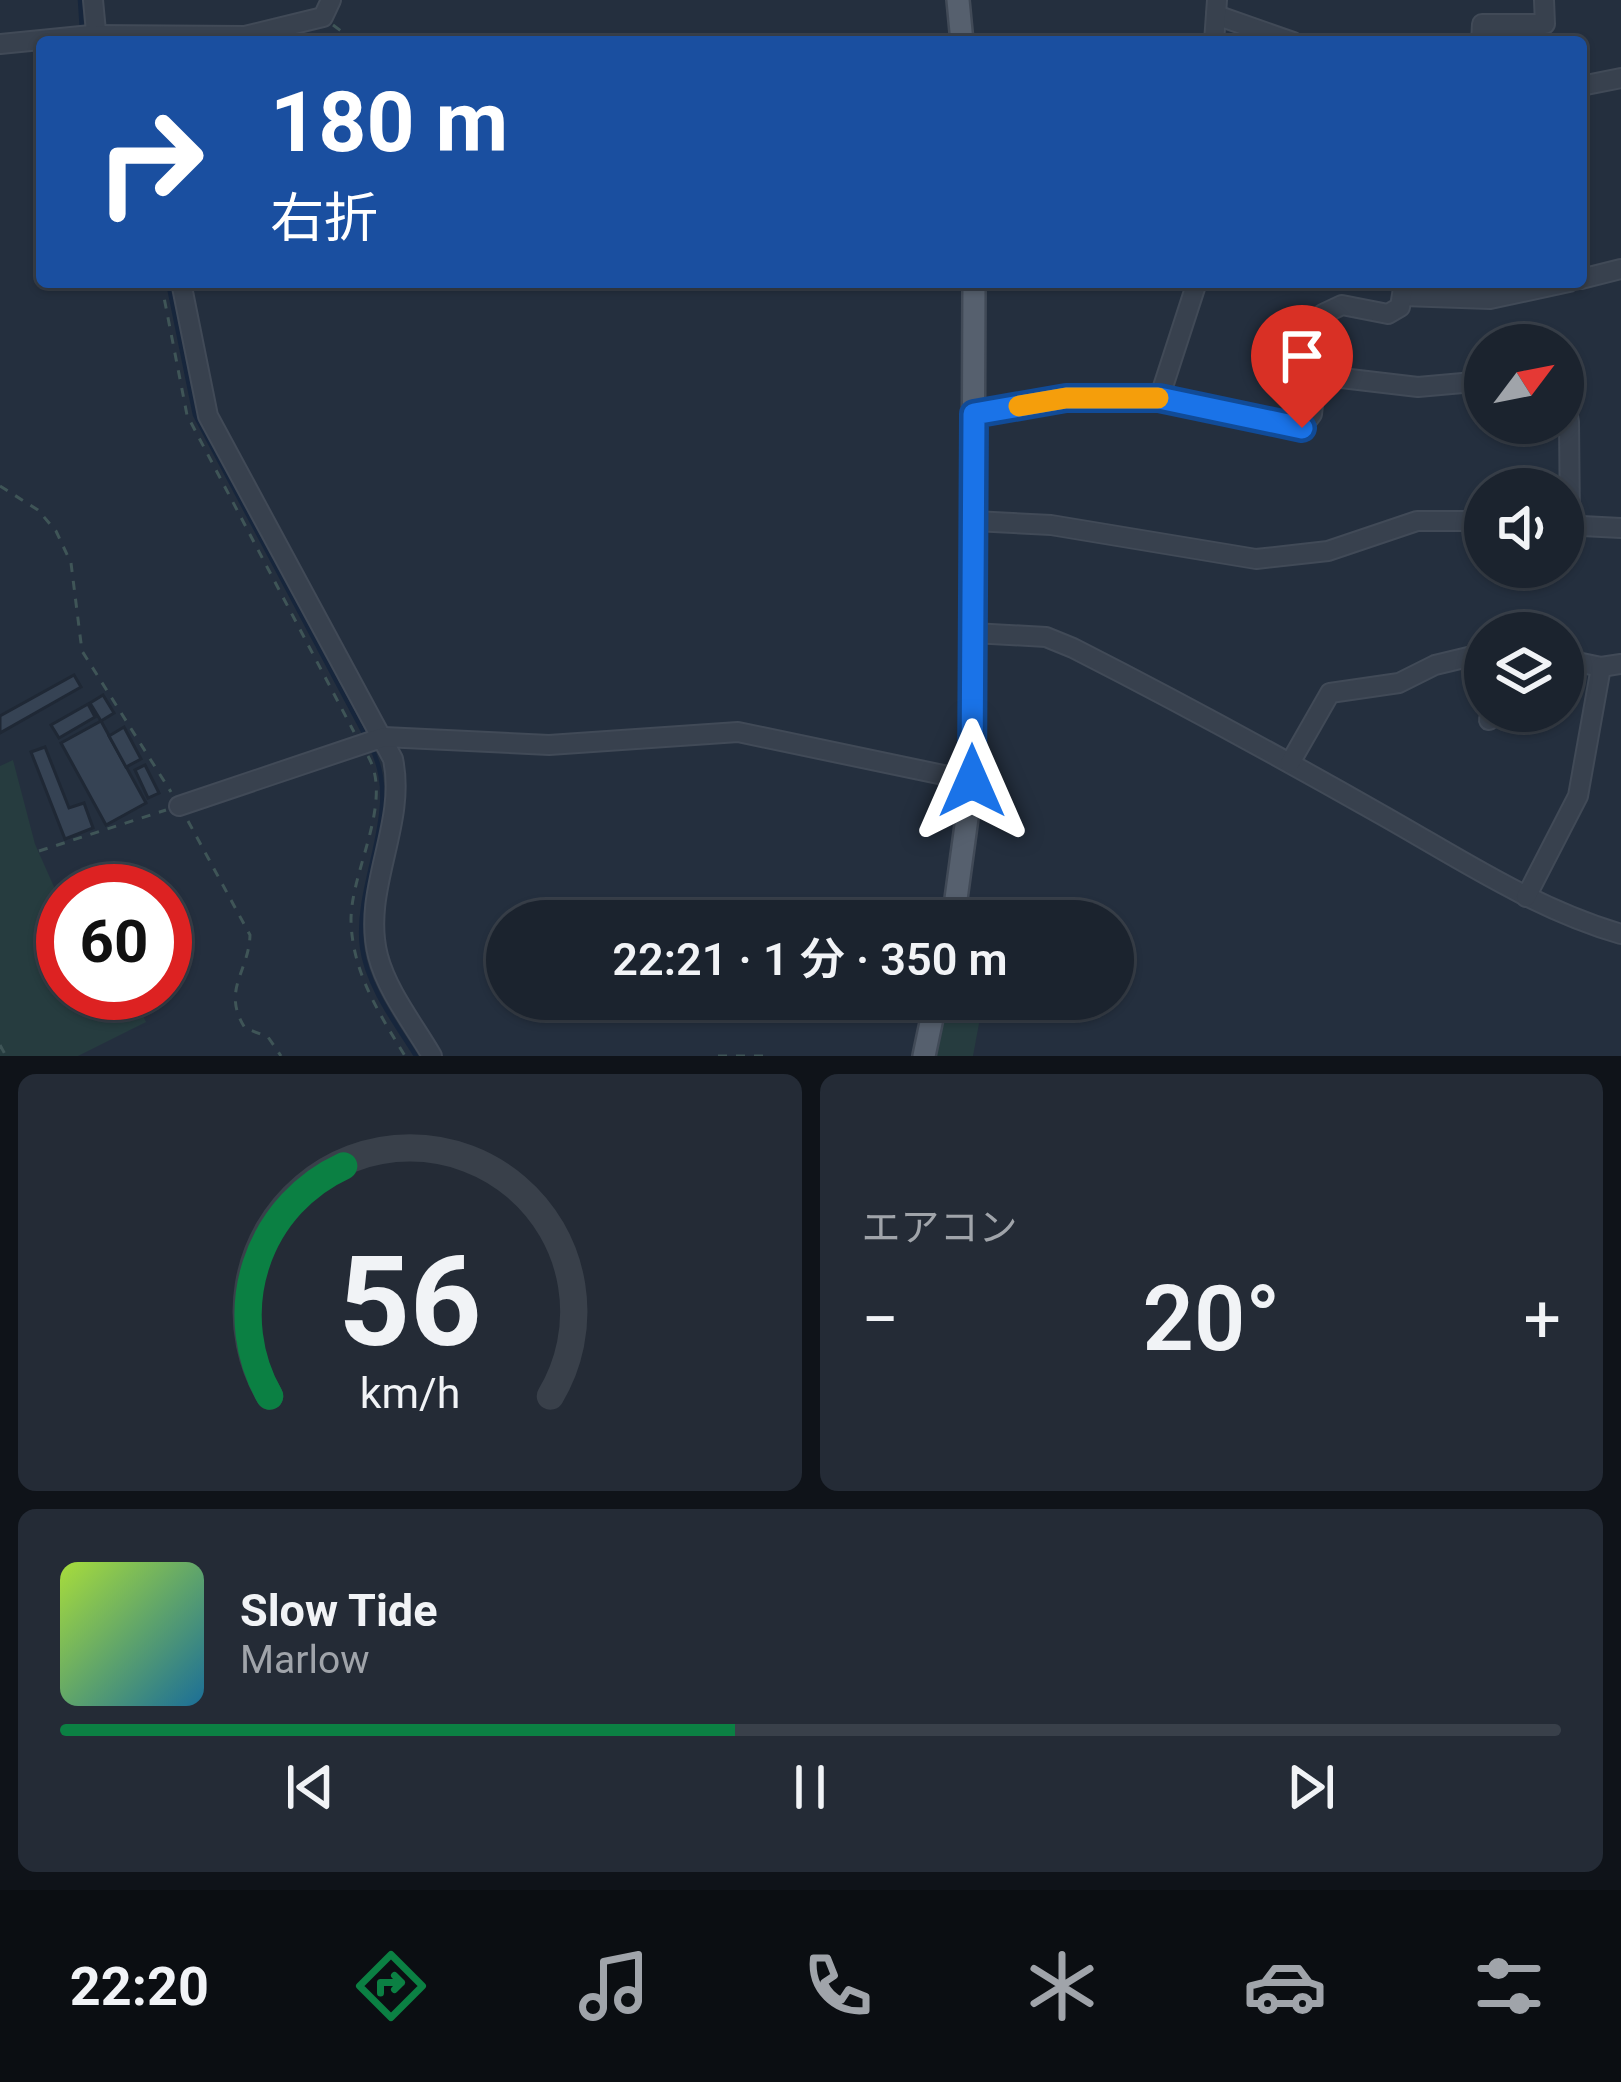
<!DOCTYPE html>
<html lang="ja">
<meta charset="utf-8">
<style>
body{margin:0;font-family:Roboto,"Noto Sans JP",sans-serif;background:#242b36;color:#f1f3f6;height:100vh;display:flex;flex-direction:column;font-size:45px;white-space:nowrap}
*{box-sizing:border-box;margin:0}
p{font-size:39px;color:#a0a4aa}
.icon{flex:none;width:66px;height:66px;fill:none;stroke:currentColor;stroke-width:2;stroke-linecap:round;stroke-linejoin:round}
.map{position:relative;height:1056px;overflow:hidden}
.details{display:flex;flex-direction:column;gap:18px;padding:18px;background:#0f1319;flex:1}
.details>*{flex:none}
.hud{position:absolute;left:36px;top:36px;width:1551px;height:252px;border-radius:12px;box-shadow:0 3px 9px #0004,0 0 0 3px #39404a;background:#1a4fa0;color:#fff;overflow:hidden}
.needle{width:78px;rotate:58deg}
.buttons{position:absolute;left:1464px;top:324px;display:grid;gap:24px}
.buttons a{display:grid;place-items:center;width:120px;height:120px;border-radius:50%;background:#1b232e;box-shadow:0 3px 9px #0004,0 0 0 3px #39404a;font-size:60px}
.speed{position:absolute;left:36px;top:864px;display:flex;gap:24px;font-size:60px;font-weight:700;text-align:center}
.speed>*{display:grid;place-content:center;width:156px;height:156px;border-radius:50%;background:#1b232e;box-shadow:0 3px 9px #0004,0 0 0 3px #39404a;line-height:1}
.speed .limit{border:18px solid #d22;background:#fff;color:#111}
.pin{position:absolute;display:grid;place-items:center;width:102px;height:102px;color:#fff;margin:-123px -51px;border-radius:50% 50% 50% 0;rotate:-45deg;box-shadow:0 0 12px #0007}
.pin .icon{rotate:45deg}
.me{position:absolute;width:132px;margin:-66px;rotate:0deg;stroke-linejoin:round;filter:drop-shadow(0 0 9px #0008)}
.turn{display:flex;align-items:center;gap:42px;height:252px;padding:0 36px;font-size:54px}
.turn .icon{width:156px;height:156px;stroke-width:2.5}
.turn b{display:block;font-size:84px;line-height:102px}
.big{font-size:90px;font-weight:600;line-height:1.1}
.details .card{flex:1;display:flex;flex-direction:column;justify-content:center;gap:18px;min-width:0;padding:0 42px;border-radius:18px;background:#242b36}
.details .dial{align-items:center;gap:0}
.dial svg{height:312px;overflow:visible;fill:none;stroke:#39404a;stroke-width:7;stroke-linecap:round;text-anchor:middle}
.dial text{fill:#f1f3f6;stroke:none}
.song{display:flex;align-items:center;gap:36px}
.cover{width:144px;height:144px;border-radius:18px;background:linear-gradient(135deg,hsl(80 70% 55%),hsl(200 70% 35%))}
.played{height:12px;border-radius:6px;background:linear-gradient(90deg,#0b8043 45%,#39404a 45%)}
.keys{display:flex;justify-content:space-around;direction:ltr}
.heat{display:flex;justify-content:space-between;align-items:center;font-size:66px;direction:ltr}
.details .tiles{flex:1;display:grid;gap:18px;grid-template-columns:1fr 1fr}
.card:last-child{grid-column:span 2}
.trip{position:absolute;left:486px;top:900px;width:648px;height:120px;border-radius:60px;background:#1b232e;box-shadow:0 3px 9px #0004,0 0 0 3px #39404a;font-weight:600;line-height:120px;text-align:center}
.tabs{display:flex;height:192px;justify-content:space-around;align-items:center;background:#0b0e12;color:#a0a4aa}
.tabs .icon{width:84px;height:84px}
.tabs .selected{color:#0b8043}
.tabs b{font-size:54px;color:#f1f3f6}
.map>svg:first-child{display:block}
.green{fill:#263c3f}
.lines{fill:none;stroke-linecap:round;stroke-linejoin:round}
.stream{stroke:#17263c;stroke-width:4.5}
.building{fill:#364354;stroke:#1f2835;stroke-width:3}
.minor-casing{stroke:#414a57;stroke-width:22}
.major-casing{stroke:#414a57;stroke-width:26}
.path{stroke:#3f5557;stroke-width:3;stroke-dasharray:9 9;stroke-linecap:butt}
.minor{stroke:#38414e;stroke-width:18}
.major{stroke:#56606e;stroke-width:21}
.route-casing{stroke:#114b97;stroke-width:30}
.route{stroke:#1a73e8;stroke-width:21}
.slow{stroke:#f59e0b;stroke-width:21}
</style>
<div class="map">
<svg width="1621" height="1056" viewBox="0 0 1621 1056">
<rect width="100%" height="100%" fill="#242f3e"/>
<g class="green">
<polygon points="13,760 35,844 63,907 63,993 101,993 113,1020 142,1013 146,1022 78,1056 0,1056 0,766"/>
<polygon points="942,1002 983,1002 973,1056 934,1056"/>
</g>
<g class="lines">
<g class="stream">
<polyline points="80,0 82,30"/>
<polyline points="168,282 195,415 365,735"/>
<path d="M370 745C405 808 354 880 362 947 367 986 396 1024 416 1056"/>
</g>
</g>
<g class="building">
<polygon points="74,675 81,687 0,733 0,716"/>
<polygon points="103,695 114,713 101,721 90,703"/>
<polygon points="88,704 95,717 59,738 51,725"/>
<polygon points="101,721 146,803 106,825 61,743"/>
<polygon points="124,727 141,759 126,767 109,736"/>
<polygon points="45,747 69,808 84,803 93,828 65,839 31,752"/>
<polygon points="145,765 159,793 148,798 135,770"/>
</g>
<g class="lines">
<defs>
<g id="minor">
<polyline points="93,0 97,42"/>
<polyline points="1216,15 1293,42"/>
<polyline points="1214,42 1217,0"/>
<polyline points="1481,42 1482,24 1545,24 1544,0"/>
<polyline points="0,44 91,35 245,36 323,17 331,0"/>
<polyline points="1581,86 1621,78"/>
<polyline points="1581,279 1621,269"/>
<path d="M181 282 208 416 393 759C407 826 361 889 378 956 387 991 414 1025 432 1056"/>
<polyline points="1403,296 1490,299 1569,282"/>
<polyline points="1316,375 1418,387 1485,381"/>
<polyline points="1563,386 1569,422 1570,526"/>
<polyline points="1159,399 1302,427 1312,414 1323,314 1342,305 1388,314 1400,307 1404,282"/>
<polyline points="974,414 1066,398 1159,399 1197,282"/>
<polyline points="974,521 1051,525 1256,559 1328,551 1417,521 1485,521"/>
<polyline points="1563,525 1621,528"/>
<path d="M973 633 1046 637 1073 648C1177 701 1280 757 1382 815 1460 859 1535 909 1621 934"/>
<polyline points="1563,659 1601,667"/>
<polyline points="1489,720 1491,711"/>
<polyline points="1290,763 1330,693 1399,683 1435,665 1485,653"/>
<polyline points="179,806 384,737 549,745 738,732 972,781"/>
<polyline points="1526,897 1578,796 1601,667 1621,664"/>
</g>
<g id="major">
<polyline points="958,0 962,42"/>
<polyline points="953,921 972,781 974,282"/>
<polyline points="924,1056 936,999"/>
</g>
</defs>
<use href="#minor" class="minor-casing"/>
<use href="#major" class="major-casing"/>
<g class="path">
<polyline points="333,25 356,42"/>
<polyline points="161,282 187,415 354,732"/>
<polyline points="0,486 38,510 56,531 71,563 82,651 171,792"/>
<path d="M368 756C394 802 351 870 351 920 352 972 379 1013 405 1056"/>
<path d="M188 821 250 935C249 972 221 990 245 1028L268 1037 281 1056"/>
<polyline points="39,851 166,810"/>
<polyline points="0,1045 6,1056"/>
<polyline points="718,1056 768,1056"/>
</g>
<use href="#minor" class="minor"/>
<use href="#major" class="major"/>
</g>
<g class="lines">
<defs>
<polyline id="route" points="972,781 974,414 1066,398 1159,398 1302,428"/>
</defs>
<use href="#route" class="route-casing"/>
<use href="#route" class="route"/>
<polyline class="slow" points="1019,406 1066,398 1158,398"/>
</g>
</svg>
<div class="buttons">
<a><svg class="needle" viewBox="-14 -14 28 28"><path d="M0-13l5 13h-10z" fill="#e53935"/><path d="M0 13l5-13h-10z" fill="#a0a4aa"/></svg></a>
<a><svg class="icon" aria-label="sound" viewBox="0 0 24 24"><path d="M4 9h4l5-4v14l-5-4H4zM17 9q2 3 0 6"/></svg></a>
<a><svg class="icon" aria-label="layers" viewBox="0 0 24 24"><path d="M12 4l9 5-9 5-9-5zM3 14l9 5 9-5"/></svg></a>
</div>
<div class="speed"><div class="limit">60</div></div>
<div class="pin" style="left:1302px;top:428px;background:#d93025"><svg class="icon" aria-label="arrive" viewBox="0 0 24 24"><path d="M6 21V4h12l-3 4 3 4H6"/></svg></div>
<svg class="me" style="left:972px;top:781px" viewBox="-20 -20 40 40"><path d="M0-17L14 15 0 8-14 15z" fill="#1a73e8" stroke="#fff" stroke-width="4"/></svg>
<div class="trip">22:21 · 1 分 · 350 m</div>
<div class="hud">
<div class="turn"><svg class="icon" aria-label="right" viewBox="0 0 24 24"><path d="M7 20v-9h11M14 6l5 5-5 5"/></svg><div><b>180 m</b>右折</div></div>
</div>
</div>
<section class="details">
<div class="tiles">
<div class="card dial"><svg viewBox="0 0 100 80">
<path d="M14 69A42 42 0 1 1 86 69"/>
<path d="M14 69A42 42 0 0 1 33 10" stroke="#0b8043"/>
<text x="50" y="56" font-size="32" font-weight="700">56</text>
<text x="50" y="72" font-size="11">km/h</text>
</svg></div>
<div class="card"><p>エアコン</p>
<div class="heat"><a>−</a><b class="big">20°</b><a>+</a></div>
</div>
<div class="card">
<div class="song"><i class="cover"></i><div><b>Slow Tide</b><p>Marlow</p></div></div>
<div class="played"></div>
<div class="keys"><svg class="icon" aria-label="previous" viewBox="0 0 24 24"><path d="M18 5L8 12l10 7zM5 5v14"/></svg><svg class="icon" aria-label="pause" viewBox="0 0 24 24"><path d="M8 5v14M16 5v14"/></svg><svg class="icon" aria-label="next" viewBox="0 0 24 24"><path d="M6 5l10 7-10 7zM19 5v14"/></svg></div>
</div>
</div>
</section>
<nav class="tabs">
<b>22:20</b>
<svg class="icon selected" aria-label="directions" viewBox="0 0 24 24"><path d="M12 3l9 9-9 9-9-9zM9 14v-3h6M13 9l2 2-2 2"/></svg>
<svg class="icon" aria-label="music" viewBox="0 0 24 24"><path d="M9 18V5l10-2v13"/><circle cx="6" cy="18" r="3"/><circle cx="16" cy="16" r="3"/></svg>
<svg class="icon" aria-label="phone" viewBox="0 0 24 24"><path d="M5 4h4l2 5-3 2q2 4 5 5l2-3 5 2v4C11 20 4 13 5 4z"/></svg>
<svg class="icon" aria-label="climate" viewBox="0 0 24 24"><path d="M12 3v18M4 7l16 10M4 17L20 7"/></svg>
<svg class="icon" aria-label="car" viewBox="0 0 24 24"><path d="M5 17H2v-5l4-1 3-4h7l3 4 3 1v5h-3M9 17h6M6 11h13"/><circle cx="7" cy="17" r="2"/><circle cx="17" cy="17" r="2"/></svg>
<svg class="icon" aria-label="filters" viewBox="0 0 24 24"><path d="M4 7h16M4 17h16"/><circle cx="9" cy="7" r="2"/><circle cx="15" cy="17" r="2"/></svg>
</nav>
